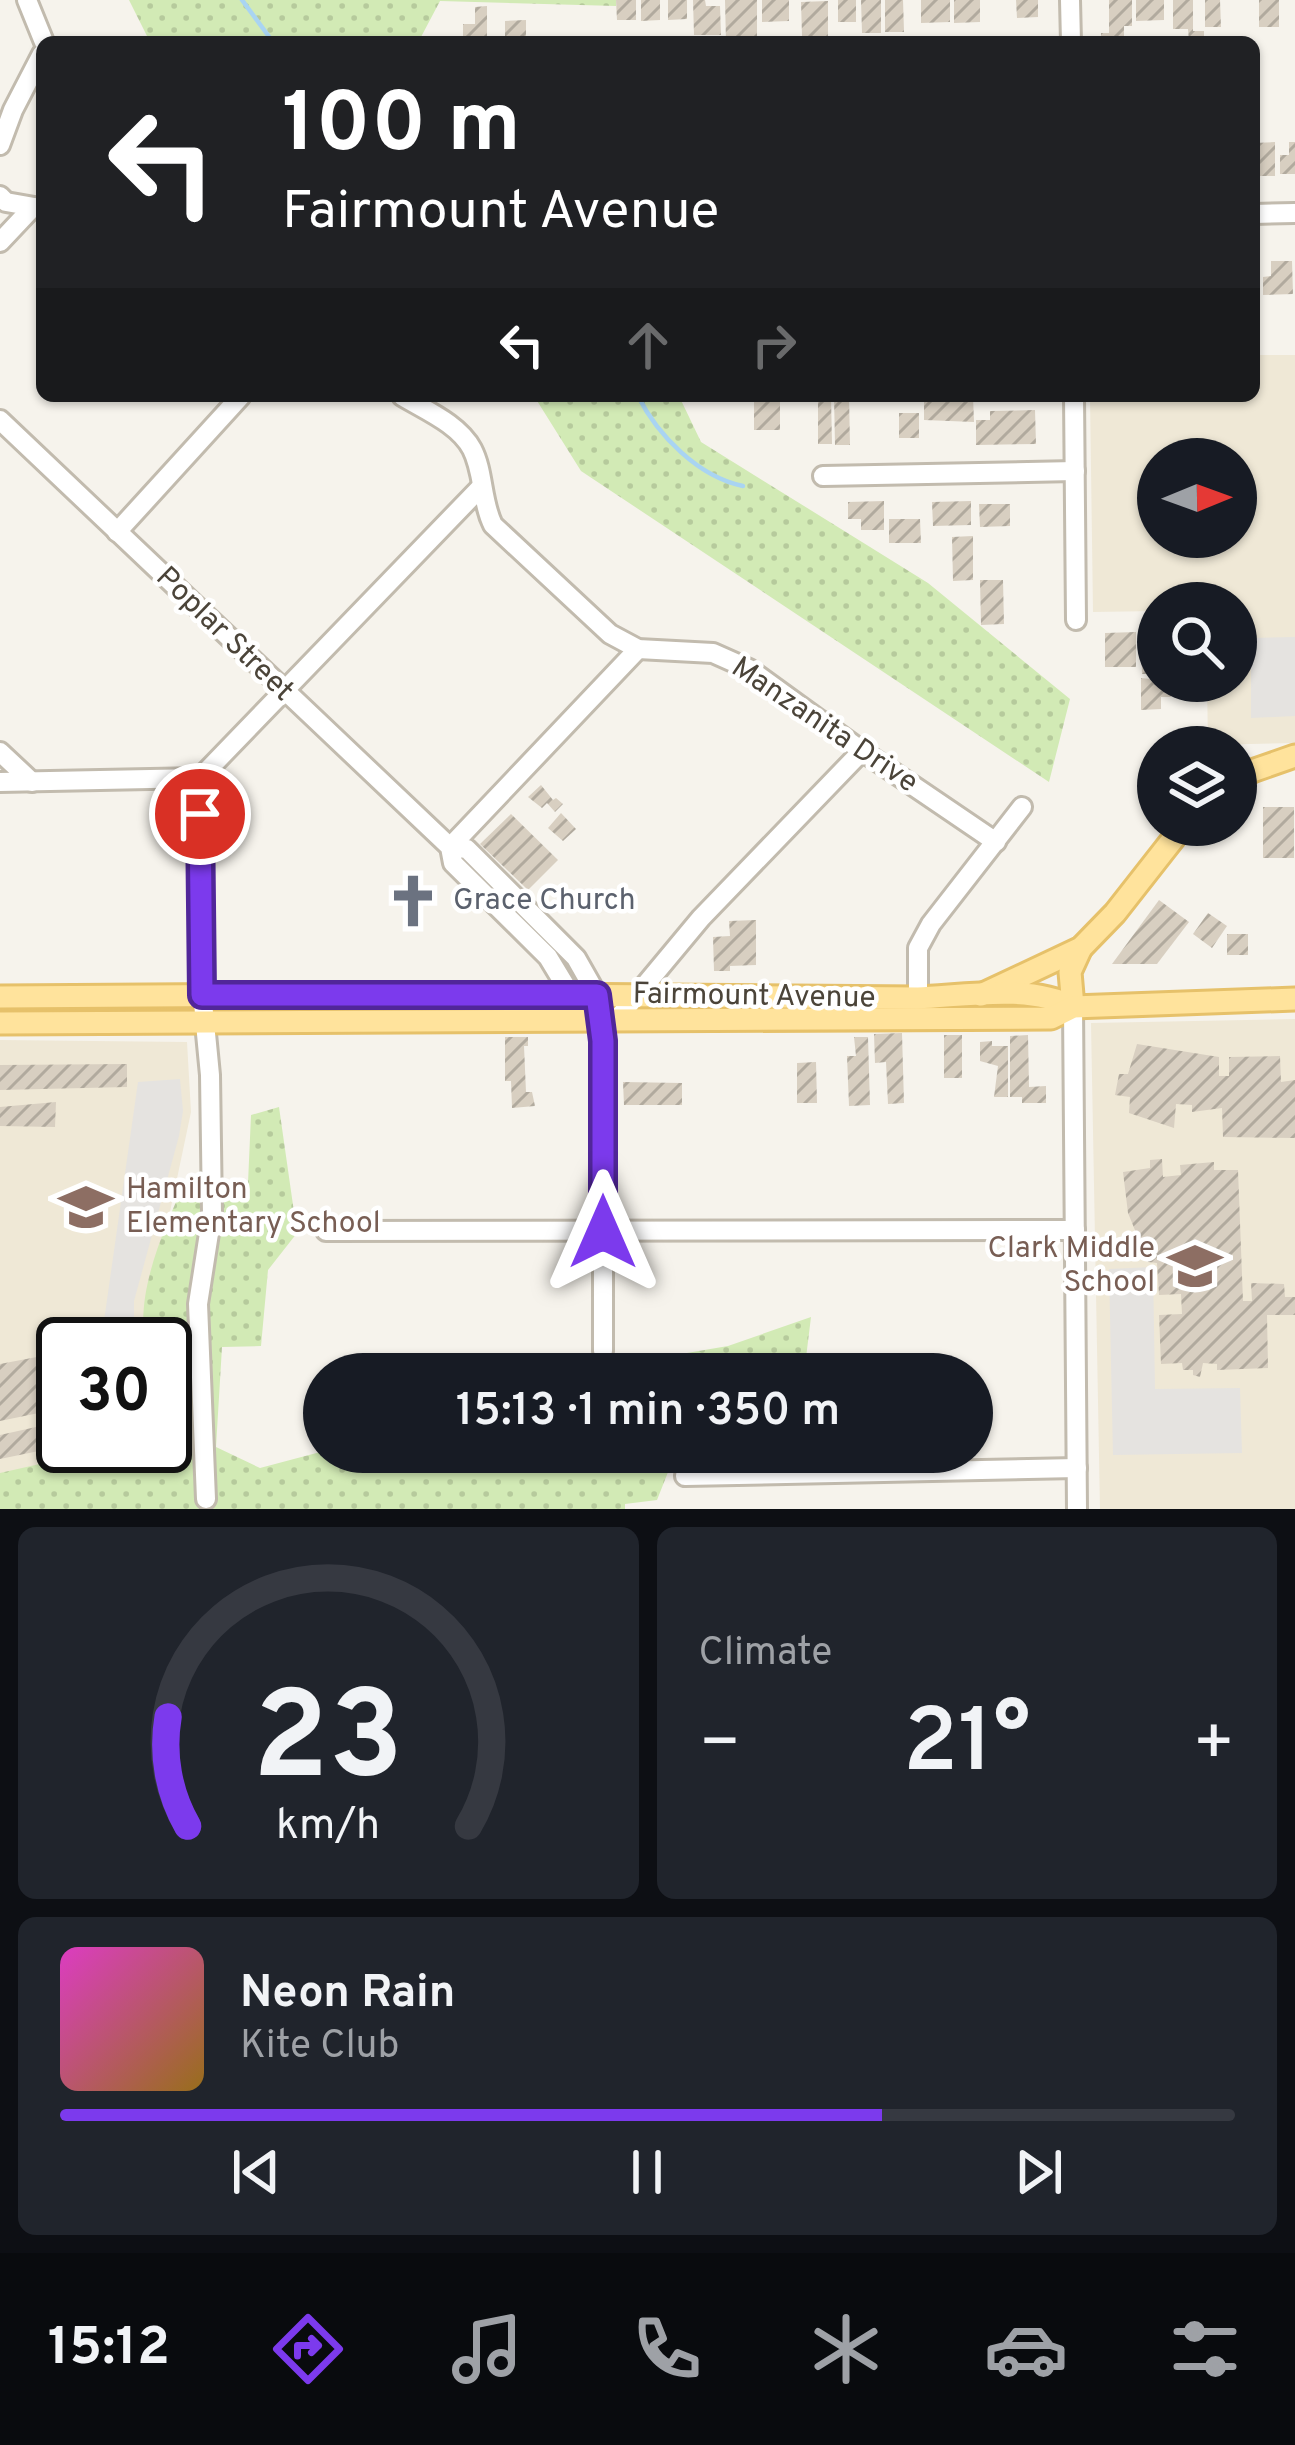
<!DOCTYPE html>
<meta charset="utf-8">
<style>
body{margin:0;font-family:Overpass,sans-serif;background:#20242c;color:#f1f3f6;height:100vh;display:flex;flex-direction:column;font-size:45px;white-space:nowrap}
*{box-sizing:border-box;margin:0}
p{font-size:39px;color:#9ea1a6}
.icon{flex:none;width:66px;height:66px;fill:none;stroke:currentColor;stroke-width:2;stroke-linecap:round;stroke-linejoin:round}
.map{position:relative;height:1509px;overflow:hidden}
.details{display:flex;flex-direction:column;gap:18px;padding:18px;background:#0d0f14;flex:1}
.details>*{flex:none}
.banner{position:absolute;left:36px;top:36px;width:1224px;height:366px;border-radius:18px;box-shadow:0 3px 9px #0004;background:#202124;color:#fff;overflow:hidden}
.needle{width:78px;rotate:89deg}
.buttons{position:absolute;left:1137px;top:438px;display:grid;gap:24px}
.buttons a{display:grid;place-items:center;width:120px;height:120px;border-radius:50%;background:#171b24;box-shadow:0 3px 9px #0004;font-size:60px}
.speed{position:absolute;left:36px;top:1317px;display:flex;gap:24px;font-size:60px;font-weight:700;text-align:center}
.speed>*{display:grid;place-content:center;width:156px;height:156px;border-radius:50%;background:#171b24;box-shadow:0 3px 9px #0004;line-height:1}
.speed .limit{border:6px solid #111;border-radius:18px;background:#fff;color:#111}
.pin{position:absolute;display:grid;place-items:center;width:102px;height:102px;color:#fff;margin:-51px;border:6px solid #fff;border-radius:50%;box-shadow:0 3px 12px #0007}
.me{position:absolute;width:132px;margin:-66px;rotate:0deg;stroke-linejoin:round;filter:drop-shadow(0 0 9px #0008)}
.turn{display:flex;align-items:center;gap:42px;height:252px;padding:0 48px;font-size:54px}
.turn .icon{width:156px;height:156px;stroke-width:2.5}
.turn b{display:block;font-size:84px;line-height:102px}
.lanes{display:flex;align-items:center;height:114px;padding:0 48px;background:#0003;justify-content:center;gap:60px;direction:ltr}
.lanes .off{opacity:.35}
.big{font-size:90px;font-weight:600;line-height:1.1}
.details .card{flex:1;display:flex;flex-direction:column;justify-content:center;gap:18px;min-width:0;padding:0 42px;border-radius:18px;background:#20242c}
.details .dial{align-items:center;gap:0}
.dial svg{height:312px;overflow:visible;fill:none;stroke:#363941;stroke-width:7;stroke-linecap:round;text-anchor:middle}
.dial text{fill:#f1f3f6;stroke:none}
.song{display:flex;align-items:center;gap:36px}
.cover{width:144px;height:144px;border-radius:18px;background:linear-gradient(135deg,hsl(310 70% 55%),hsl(40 70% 35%))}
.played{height:12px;border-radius:6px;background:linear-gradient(90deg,#7c3aed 70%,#363941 70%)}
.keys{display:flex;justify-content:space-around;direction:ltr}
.heat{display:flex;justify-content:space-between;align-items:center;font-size:66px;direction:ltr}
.details .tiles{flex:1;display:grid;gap:18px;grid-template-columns:1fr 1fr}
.card:last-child{grid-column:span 2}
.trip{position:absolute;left:303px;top:1353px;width:690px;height:120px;border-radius:60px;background:#171b24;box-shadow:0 3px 9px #0004;font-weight:600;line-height:120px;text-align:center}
.tabs{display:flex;height:192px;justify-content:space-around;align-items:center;background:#090b0e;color:#9ea1a6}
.tabs .icon{width:84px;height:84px}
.tabs .selected{color:#7c3aed}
.tabs b{font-size:54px;color:#f1f3f6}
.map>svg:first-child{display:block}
.education{fill:#efe8d6;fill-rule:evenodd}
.grass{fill:url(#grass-dots)}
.parking{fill:#e5e3e0}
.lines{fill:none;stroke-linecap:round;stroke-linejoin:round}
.stream{stroke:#a9d4f2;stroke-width:4.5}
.building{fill:url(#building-hatch)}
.minor-casing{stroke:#c2bbae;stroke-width:24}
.major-casing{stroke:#e6c16a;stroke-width:27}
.minor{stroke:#fff;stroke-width:18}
.major{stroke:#ffe39c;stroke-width:21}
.route-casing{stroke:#51269a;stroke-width:30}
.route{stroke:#7c3aed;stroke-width:21}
.labels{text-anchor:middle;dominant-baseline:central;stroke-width:9;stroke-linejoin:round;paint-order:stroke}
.street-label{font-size:30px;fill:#4b4439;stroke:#fff}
.worship-label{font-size:30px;fill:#5b616d;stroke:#fff;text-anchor:start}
.education-label{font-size:30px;fill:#785e54;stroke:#fff;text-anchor:start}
</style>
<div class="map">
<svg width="1295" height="1509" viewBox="0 0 1295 1509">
<defs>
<pattern id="grass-dots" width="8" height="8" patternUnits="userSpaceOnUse" patternTransform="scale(3)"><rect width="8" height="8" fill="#d2eab5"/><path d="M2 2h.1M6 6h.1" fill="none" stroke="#b6ca9c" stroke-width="1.8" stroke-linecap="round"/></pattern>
<pattern id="building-hatch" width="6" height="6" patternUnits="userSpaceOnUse" patternTransform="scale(3)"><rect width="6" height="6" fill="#d8cfc1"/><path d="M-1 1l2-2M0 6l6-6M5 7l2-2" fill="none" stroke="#b1aa9e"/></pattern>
</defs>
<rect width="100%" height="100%" fill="#f6f3ec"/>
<g class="education">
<path d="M1254 355H1295V743L1208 745 1207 681H1236V603H1158V611L1093 612 1090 396H1254ZM1158 459H1236V537H1158Z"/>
<polygon points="1295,1019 1295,1509 1100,1509 1091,1023"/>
<polygon points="0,1040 187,1042 191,1112 151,1302 155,1344 63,1344 63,1446 174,1447 0,1481"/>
</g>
<g class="grass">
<polygon points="129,0 616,0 616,6 440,1 421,37 423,42 150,42"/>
<polygon points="534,396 679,396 701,442 928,583 1070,699 1049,782 581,471"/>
<path d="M279 1107 297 1233 268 1270 261 1346 222 1347 216 1447 260 1468 324 1451 735 1452 674 1457 657 1500 625 1504V1509H0V1473L119 1446H165V1344H145C136 1288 164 1230 186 1179L248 1183 251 1115Z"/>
<polygon points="811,1317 804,1374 625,1374 628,1363 728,1346"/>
</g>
<g class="parking">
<polygon points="1295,637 1295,716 1251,718 1251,638"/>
<polygon points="180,1079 183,1111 179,1136 134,1301 134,1344 105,1344 104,1321 138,1082"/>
<polygon points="1153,1267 1155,1389 1240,1388 1242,1453 1113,1455 1109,1269"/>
</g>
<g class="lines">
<g class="stream">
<polyline points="242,0 273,42"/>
<path d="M638 396C658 436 699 477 743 486"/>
</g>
</g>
<g class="building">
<polygon points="616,0 636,0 636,20 617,20"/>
<polygon points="641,0 660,0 660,20 641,21"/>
<polygon points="668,0 687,0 687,19 668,20"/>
<polygon points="693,0 705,0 706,6 720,6 721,35 694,35"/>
<polygon points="725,0 757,0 757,42 726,42"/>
<polygon points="762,0 789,0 789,21 762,22"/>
<rect x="838" y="0" width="18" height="22"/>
<polygon points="861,0 881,0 881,33 862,33"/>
<polygon points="885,0 903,0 904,32 885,32"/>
<polygon points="921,0 950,0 950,22 921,23"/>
<polygon points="954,0 980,0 980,22 954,23"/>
<polygon points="1016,0 1038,0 1038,17 1017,18"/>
<polygon points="1109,0 1132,0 1132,26 1124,26 1124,42 1101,42 1101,33 1109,33"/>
<polygon points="1136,0 1164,0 1164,20 1136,21"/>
<polygon points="1173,0 1193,0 1193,31 1204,31 1204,42 1189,42 1188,29 1173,29"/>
<polygon points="1205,0 1220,0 1221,27 1205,27"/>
<rect x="1259" y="0" width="20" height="27"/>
<polygon points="828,1 828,36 802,36 801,2"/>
<polygon points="487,6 487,42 463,42 463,24 475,24 475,7"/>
<polygon points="526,20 526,42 505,42 505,21"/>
<polygon points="1275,142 1275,176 1254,176 1254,143"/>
<polygon points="1289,142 1295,142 1295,174 1280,174 1280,155 1289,155"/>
<polygon points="1271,261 1292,261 1293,294 1263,295 1263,277 1271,276"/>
<rect x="754" y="396" width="26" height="34"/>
<polygon points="818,396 831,396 832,444 818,444"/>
<polygon points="834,396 849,396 850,445 835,445"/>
<polygon points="924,396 973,396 974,422 924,420"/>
<polygon points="1035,410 1036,444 976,445 976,420 990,420 990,411"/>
<rect x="899" y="413" width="20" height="25"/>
<polygon points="884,501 884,530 861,530 861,519 848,519 848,502"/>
<polygon points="971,501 971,525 933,526 932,502"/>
<polygon points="979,504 1010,504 1010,526 980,527"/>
<polygon points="889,519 920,519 921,543 889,543"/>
<polygon points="973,536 973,580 953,581 952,537"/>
<polygon points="980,580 1003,580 1004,624 981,625"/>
<polygon points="1158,627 1158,674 1142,674 1141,628"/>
<polygon points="1136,632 1136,667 1105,667 1105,633"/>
<polygon points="1141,678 1171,681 1171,697 1161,697 1161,709 1141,710"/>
<polygon points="541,785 553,800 556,798 563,804 555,812 547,803 542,808 528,797"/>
<rect x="1263" y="807" width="31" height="51"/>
<polygon points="561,813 576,829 563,841 548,828"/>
<polygon points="511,814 558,860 528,890 480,844"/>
<polygon points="1159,900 1189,922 1157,964 1112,964"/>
<polygon points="1208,913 1227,926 1212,948 1193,934"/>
<polygon points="756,920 756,965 730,966 730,971 714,971 713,937 730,936 729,921"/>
<rect x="1227" y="934" width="21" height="21"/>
<polygon points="902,1033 904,1103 888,1104 886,1062 875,1063 874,1034"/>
<rect x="944" y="1035" width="18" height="43"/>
<polygon points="1028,1035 1029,1087 1046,1086 1046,1103 1022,1103 1022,1097 1010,1097 1010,1036"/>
<polygon points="505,1037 528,1037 528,1046 524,1046 526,1092 532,1092 535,1106 512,1108 511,1081 505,1081"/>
<polygon points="854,1037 868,1037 870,1105 849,1106 847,1056 856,1056"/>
<polygon points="992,1041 992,1046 1008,1046 1008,1097 994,1097 998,1066 980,1061 980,1042"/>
<polygon points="1137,1044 1219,1057 1219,1076 1229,1076 1229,1057 1280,1056 1281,1082 1295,1080 1295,1138 1223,1137 1222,1108 1192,1112 1192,1105 1176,1104 1174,1128 1129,1113 1130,1097 1115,1095 1119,1074 1128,1074"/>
<polygon points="816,1062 817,1103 797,1103 797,1063"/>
<polygon points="127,1064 127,1087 0,1090 0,1065"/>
<polygon points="623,1082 682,1083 682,1105 624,1105"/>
<polygon points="56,1102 55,1127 0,1126 0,1107"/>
<polygon points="1162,1159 1163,1177 1181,1175 1180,1165 1214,1162 1214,1170 1238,1170 1243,1301 1252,1301 1251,1283 1284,1284 1285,1297 1295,1297 1295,1315 1267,1315 1268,1368 1217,1370 1217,1364 1203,1363 1200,1377 1193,1375 1193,1370 1183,1370 1182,1363 1161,1364 1159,1315 1182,1314 1181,1294 1159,1295 1157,1263 1148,1262 1128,1213 1123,1172 1150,1168 1150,1160"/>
<polygon points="63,1352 63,1408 0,1421 0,1364"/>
<polygon points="63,1421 63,1446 0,1459 0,1435"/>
</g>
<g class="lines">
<defs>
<g id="minor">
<polyline points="27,0 44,42"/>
<polyline points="1070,0 1071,42"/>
<polyline points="0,145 13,110 42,54"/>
<polyline points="0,196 6,202 40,208"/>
<polyline points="1254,214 1295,213"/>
<polyline points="0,242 33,207"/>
<path d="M402 396C425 410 459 424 472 449 484 472 481 501 493 525L610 634 638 649 713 653 749 669 862 751 996 842"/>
<polyline points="1074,396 1076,620"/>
<polyline points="0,420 450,847 453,863 548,957 571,995 599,1018"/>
<polyline points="823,476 1075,471"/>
<polyline points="117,532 241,396"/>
<polyline points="0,752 32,782"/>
<polyline points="200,778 201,982 210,1075 212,1214 198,1304 206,1499"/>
<polyline points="0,782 200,778 481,487"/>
<polyline points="450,847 467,849 576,958 597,995 603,1041 603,1351"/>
<polyline points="450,847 638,649"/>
<polyline points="918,998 918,948 931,924 1022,807"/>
<polyline points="1073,1007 1077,1509"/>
<polyline points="617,1019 701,918 862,751"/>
<polyline points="326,1231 1075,1230"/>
<polyline points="685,1476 1077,1468"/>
</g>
<g id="major">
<polyline points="1236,781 1252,771 1295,756"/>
<polyline points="981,995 1081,948 1115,913 1184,825"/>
<path d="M0 997 414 994 918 998C965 996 1030 984 1073 1007"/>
<polyline points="1073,1007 1070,972 1081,948"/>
<polyline points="0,1023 1051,1018 1073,1007 1295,999"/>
</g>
</defs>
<use href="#minor" class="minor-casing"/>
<use href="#major" class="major-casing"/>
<use href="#minor" class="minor"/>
<use href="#major" class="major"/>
</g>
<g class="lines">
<defs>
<polyline id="route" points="200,814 202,995 597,995 603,1041 603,1232"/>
</defs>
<use href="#route" class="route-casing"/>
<use href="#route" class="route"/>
</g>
<defs>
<symbol id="church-bare" viewBox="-9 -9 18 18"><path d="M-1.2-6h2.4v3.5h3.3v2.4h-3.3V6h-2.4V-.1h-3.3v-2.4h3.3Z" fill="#6b7280" stroke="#fff" stroke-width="2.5" paint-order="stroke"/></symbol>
<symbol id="school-bare" viewBox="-9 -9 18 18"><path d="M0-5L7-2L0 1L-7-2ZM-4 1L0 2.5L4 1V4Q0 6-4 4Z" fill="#8d6e63" stroke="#fff" stroke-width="2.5" paint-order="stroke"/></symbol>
</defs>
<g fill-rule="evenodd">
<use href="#church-bare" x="375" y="863" width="76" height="76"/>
<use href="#school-bare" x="48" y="1169" width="76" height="76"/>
<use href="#school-bare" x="1157" y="1228" width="76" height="76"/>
</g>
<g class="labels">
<g class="street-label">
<text transform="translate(224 635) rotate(44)">Poplar Street</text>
<text transform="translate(824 726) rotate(34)">Manzanita Drive</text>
<text transform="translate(754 997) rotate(1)">Fairmount Avenue</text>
</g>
<g class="worship-label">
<text x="453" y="901">Grace Church</text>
</g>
<g class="education-label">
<text x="126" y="1190">Hamilton<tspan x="126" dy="34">Elementary School</tspan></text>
<text x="1155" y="1249" text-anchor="end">Clark Middle<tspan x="1155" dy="34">School</tspan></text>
</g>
</g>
</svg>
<div class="buttons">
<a><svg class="needle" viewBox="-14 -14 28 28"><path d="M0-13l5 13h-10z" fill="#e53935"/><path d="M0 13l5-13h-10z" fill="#9ea1a6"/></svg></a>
<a><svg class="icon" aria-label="search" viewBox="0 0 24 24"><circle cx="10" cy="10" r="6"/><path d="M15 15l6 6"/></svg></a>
<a><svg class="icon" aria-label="layers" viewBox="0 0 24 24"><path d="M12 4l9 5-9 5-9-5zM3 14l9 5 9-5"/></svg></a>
</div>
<div class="speed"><div class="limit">30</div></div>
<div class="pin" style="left:200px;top:814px;background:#d93025"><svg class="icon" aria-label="arrive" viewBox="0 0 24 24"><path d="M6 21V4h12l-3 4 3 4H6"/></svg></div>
<svg class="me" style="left:603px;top:1232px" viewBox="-20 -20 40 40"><path d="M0-17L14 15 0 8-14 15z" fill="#7c3aed" stroke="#fff" stroke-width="4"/></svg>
<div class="trip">15:13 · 1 min · 350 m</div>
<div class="banner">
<div class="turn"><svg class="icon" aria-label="left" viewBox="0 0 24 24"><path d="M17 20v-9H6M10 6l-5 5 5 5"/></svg><div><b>100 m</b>Fairmount Avenue</div></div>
<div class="lanes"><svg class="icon" aria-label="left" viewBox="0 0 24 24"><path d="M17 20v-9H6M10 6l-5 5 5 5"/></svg><svg class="icon off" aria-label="ahead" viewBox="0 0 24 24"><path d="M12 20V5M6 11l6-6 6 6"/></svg><svg class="icon off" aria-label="right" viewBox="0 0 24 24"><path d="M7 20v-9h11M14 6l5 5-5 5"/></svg></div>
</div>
</div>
<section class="details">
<div class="tiles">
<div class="card dial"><svg viewBox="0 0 100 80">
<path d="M14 69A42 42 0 1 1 86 69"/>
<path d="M14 69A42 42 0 0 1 9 41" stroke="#7c3aed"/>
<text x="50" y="56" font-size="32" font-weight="700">23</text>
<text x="50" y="72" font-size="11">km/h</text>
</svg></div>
<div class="card"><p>Climate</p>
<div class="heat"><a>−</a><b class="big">21°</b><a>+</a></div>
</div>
<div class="card">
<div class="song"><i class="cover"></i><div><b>Neon Rain</b><p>Kite Club</p></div></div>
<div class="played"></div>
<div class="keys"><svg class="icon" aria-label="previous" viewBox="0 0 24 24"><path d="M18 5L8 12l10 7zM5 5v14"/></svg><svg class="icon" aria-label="pause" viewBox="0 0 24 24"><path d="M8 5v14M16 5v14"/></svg><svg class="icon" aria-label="next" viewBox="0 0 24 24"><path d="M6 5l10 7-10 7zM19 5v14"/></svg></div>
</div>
</div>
</section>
<nav class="tabs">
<b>15:12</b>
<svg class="icon selected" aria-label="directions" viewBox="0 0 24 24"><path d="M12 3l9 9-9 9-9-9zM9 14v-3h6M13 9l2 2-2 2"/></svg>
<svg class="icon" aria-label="music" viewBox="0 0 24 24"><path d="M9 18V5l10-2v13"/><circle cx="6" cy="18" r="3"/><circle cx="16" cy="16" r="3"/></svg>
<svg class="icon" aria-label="phone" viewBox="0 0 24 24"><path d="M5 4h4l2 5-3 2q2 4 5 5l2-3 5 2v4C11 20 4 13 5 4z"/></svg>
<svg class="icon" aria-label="climate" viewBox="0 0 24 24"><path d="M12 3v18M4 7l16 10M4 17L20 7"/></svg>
<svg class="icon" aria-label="car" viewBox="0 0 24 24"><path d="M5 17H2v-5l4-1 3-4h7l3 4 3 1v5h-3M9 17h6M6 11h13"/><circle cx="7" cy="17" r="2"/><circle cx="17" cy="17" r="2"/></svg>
<svg class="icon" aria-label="filters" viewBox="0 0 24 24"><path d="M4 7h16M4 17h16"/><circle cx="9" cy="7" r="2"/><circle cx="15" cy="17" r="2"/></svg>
</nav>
